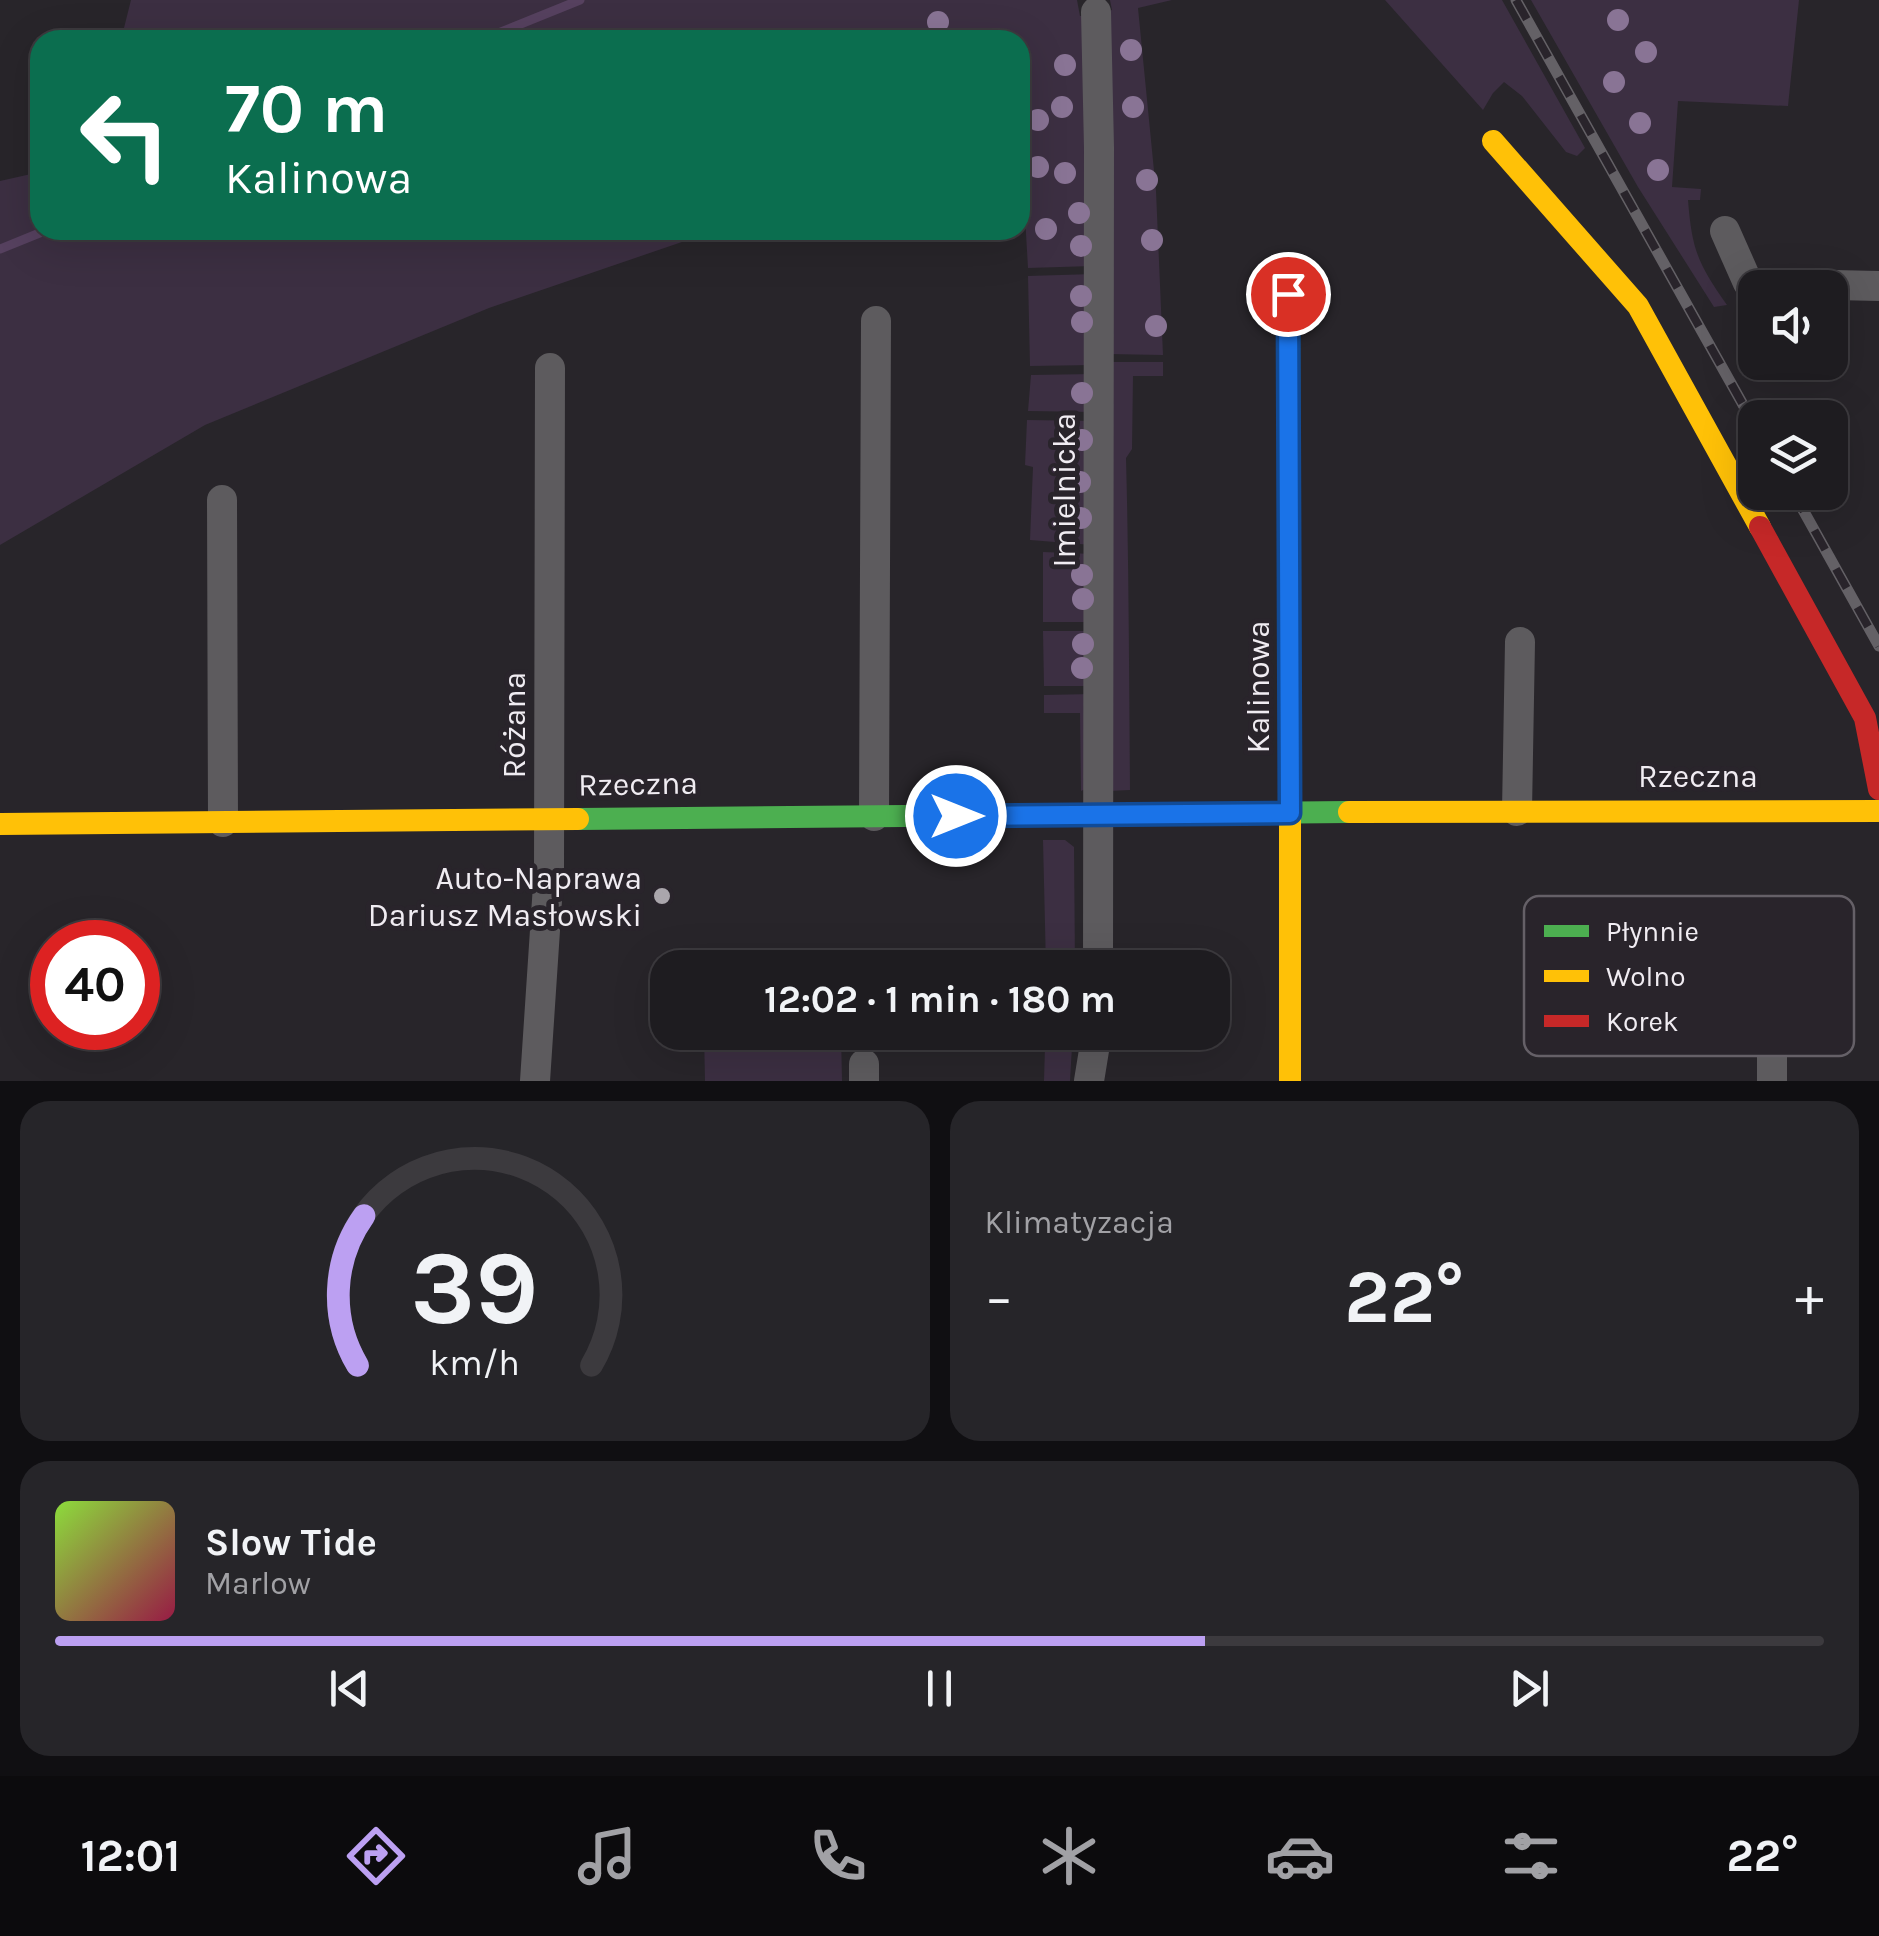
<!DOCTYPE html>
<html lang="pl">
<meta charset="utf-8">
<style>
body{margin:0;font-family:Karla,sans-serif;background:#262529;color:#f1f3f6;height:100vh;display:flex;flex-direction:column;font-size:38px;white-space:nowrap}
*{box-sizing:border-box;margin:0}
p{font-size:32px;color:#a1a1a5}
.icon{flex:none;width:55px;height:55px;fill:none;stroke:currentColor;stroke-width:2;stroke-linecap:round;stroke-linejoin:round}
.map{position:relative;height:1081px;overflow:hidden}
.drawer{display:flex;flex-direction:column;gap:20px;padding:20px;background:#100f12;flex:1}
.drawer>*{flex:none}
.guide{position:absolute;left:30px;top:30px;width:1000px;height:210px;border-radius:30px;box-shadow:0 10px 40px #0002,0 0 0 2px #3c3a3e;background:#0b6e4f;color:#fff;overflow:hidden}
.buttons{position:absolute;left:1738px;top:270px;display:grid;gap:20px}
.buttons a{display:grid;place-items:center;width:110px;height:110px;border-radius:20px;background:#1e1c20;box-shadow:0 10px 40px #0002,0 0 0 2px #3c3a3e;font-size:50px}
.speed{position:absolute;left:30px;top:920px;display:flex;gap:20px;font-size:50px;font-weight:700;text-align:center}
.speed>*{display:grid;place-content:center;width:130px;height:130px;border-radius:50%;background:#1e1c20;box-shadow:0 10px 40px #0002,0 0 0 2px #3c3a3e;line-height:1}
.speed .limit{border:15px solid #d22;background:#fff;color:#111}
.pin{position:absolute;display:grid;place-items:center;width:85px;height:85px;color:#fff;margin:-42px;border:5px solid #fff;border-radius:50%;box-shadow:0 2px 10px #0007}
.me{position:absolute;width:110px;margin:-55px;rotate:90deg;stroke-linejoin:round;filter:drop-shadow(0 0 8px #0008)}
.turn{display:flex;align-items:center;gap:35px;height:210px;padding:0 30px;font-size:45px}
.turn .icon{width:130px;height:130px;stroke-width:2.5}
.turn b{display:block;font-size:70px;line-height:85px}
.big{font-size:75px;font-weight:700;line-height:1.1}
.drawer .tile{flex:1;display:flex;flex-direction:column;justify-content:center;gap:15px;min-width:0;padding:0 35px;border-radius:30px;background:#262529}
.drawer .dial{align-items:center;gap:0}
.dial svg{height:260px;overflow:visible;fill:none;stroke:#3c3a3e;stroke-width:7;stroke-linecap:round;text-anchor:middle}
.dial text{fill:#f1f3f6;stroke:none}
.song{display:flex;align-items:center;gap:30px}
.cover{width:120px;height:120px;border-radius:15px;background:linear-gradient(135deg,hsl(90 70% 55%),hsl(340 70% 35%))}
.played{height:10px;border-radius:5px;background:linear-gradient(90deg,#bca0f2 65%,#3c3a3e 65%)}
.keys{display:flex;justify-content:space-around;direction:ltr}
.heat{display:flex;justify-content:space-between;align-items:center;font-size:55px;direction:ltr}
.drawer .tiles{flex:1;display:grid;gap:20px;grid-template-columns:1fr 1fr}
.tile:last-child{grid-column:span 2}
.trip{position:absolute;left:650px;top:950px;width:580px;height:100px;border-radius:30px;background:#1e1c20;box-shadow:0 10px 40px #0002,0 0 0 2px #3c3a3e;font-weight:700;line-height:100px;text-align:center}
.tab-bar{display:flex;height:160px;justify-content:space-around;align-items:center;background:#0c0b0d;color:#a1a1a5}
.tab-bar .icon{width:70px;height:70px}
.tab-bar .on{color:#bca0f2}
.tab-bar b{font-size:45px;color:#f1f3f6}
.map>svg:first-child{display:block}
.green{fill:#3c2f42}
.lines{fill:none;stroke-linecap:round;stroke-linejoin:round}
.stream{stroke:#56415f;stroke-width:9}
.street{stroke:#5d5b5e;stroke-width:30}
.fast{stroke:#4caf50;stroke-width:22}
.slow{stroke:#ffc107;stroke-width:22}
.jam{stroke:#c62828;stroke-width:22}
.rail-casing{stroke:#646166;stroke-width:11}
.rail{stroke:#29242b;stroke-width:8;stroke-dasharray:22;stroke-linecap:butt}
.tree{fill:#897495}
.route-casing{stroke:#114b97;stroke-width:25}
.route{stroke:#1a73e8;stroke-width:18}
.poi-dot{fill:#aaa6ac;stroke:#29242b;stroke-width:4}
.labels{text-anchor:middle;dominant-baseline:central;stroke-width:10;stroke-linejoin:round;paint-order:stroke}
.street-label{font-size:32px;fill:#f0ecf2;stroke:#29242b}
.poi-label{font-size:32px;fill:#f0ecf2;stroke:#29242b;text-anchor:end}
.key{fill:#29242b;stroke:#656067;stroke-width:2.5}
.key-label{font-size:28px;fill:#f0ecf2}
</style>
<div class="map">
<svg width="1879" height="1081" viewBox="0 0 1879 1081">
<rect width="100%" height="100%" fill="#28252a"/>
<g class="green">
<polygon points="131,0 1077,0 1080,16 1089,16 1093,266 1028,268 1025,216 1020,214 1020,40 121,40"/>
<polygon points="1110,0 1172,0 1138,8 1156,191 1163,355 1108,354 1102,13 1112,10"/>
<polygon points="1385,0 1502,0 1585,148 1577,156 1566,152 1522,96 1504,82 1493,93 1483,110"/>
<path d="M1531 0H1799L1788 106 1678 101 1672 187 1701 189 1700 200H1688C1692 250 1698 264 1727 305L1714 307 1638 187Z"/>
<polygon points="40,172 40,230 717,230 489,308 205,425 0,545 0,181"/>
<polygon points="1094,274 1094,365 1030,366 1028,276"/>
<path d="M1108 362H1163V376H1133L1132 449 1126 458C1129 569 1129 679 1130 790L1108 791Z"/>
<polygon points="1094,374 1094,412 1028,411 1031,375"/>
<polygon points="1027,420 1094,421 1092,545 1030,540 1033,467 1025,465"/>
<polygon points="1043,552 1093,554 1094,622 1043,622"/>
<polygon points="1043,631 1093,631 1094,686 1044,686"/>
<polygon points="1093,694 1085,789 1081,791 1080,713 1044,713 1044,695"/>
<polygon points="1043,840 1065,840 1074,847 1075,967 1046,967"/>
<polygon points="704,1033 841,1033 842,1081 705,1081"/>
<polygon points="1045,1046 1072,1046 1070,1081 1044,1081"/>
</g>
<g class="lines">
<g class="stream">
<polyline points="481,40 580,0"/>
<polyline points="0,249 47,230"/>
</g>
<g class="street">
<polyline points="1096,12 1099,148 1098,968"/>
<polyline points="1725,231 1748,283 1879,286"/>
<polyline points="222,500 223,822"/>
<polyline points="1517,811 1520,642"/>
<polyline points="874,816 876,321"/>
<polyline points="1772,981 1772,1081"/>
<polyline points="535,1081 549,870 550,368"/>
<polyline points="864,1081 864,1064"/>
<polyline points="1089,1081 1097,1032"/>
</g>
<g class="fast">
<polyline points="1289,294 1290,809"/>
<polyline points="578,819 1349,812"/>
</g>
<g class="slow">
<polyline points="1493,141 1638,306 1760,527"/>
<polyline points="1290,809 1290,1081"/>
<polyline points="1349,812 1879,811"/>
<polyline points="0,824 578,819"/>
</g>
<polyline class="jam" points="1760,527 1865,718 1879,789"/>
<defs>
<g id="rail">
<polyline points="1516,0 1755,426"/>
<polyline points="1793,492 1879,646"/>
</g>
</defs>
<use href="#rail" class="rail-casing"/>
<use href="#rail" class="rail"/>
</g>
<g class="tree">
<circle cx="1618" cy="20" r="11"/>
<circle cx="938" cy="22" r="11"/>
<circle cx="1131" cy="50" r="11"/>
<circle cx="1646" cy="52" r="11"/>
<circle cx="1065" cy="65" r="11"/>
<circle cx="1614" cy="82" r="11"/>
<circle cx="1062" cy="107" r="11"/>
<circle cx="1133" cy="107" r="11"/>
<circle cx="1038" cy="120" r="11"/>
<circle cx="1640" cy="123" r="11"/>
<circle cx="1038" cy="167" r="11"/>
<circle cx="1658" cy="170" r="11"/>
<circle cx="1065" cy="173" r="11"/>
<circle cx="1147" cy="180" r="11"/>
<circle cx="1079" cy="213" r="11"/>
<circle cx="1046" cy="229" r="11"/>
<circle cx="1152" cy="240" r="11"/>
<circle cx="1081" cy="246" r="11"/>
<circle cx="1081" cy="296" r="11"/>
<circle cx="1082" cy="322" r="11"/>
<circle cx="1156" cy="326" r="11"/>
<circle cx="1082" cy="393" r="11"/>
<circle cx="1082" cy="440" r="11"/>
<circle cx="1080" cy="482" r="11"/>
<circle cx="1081" cy="518" r="11"/>
<circle cx="1082" cy="575" r="11"/>
<circle cx="1083" cy="599" r="11"/>
<circle cx="1083" cy="644" r="11"/>
<circle cx="1082" cy="668" r="11"/>
</g>
<g class="lines">
<defs>
<polyline id="route" points="956,816 1290,813 1288,294"/>
</defs>
<use href="#route" class="route-casing"/>
<use href="#route" class="route"/>
</g>
<circle class="poi-dot" cx="662" cy="896" r="10"/>
<g class="labels">
<g class="street-label">
<text transform="translate(1064 490) rotate(-90)">Imielnicka</text>
<text transform="translate(1258 687) rotate(-90)">Kalinowa</text>
<text transform="translate(514 725) rotate(-90)">Różana</text>
<text x="1698" y="776">Rzeczna</text>
<text transform="translate(638 784) rotate(-1)">Rzeczna</text>
</g>
<g class="poi-label">
<text x="642" y="878">Auto-Naprawa<tspan x="642" dy="37">Dariusz Masłowski</tspan></text>
</g>
</g>
<rect x="1524" y="896" width="330" height="160" rx="15" class="key"/>
<rect x="1544" y="925" width="45" height="12" fill="#4caf50"/>
<rect x="1544" y="970" width="45" height="12" fill="#ffc107"/>
<rect x="1544" y="1015" width="45" height="12" fill="#c62828"/>
<g class="key-label">
<text x="1606" y="941">Płynnie</text>
<text x="1606" y="986">Wolno</text>
<text x="1606" y="1031">Korek</text>
</g>
</svg>
<div class="buttons">
<a><svg class="icon" aria-label="sound" viewBox="0 0 24 24"><path d="M4 9h4l5-4v14l-5-4H4zM17 9q2 3 0 6"/></svg></a>
<a><svg class="icon" aria-label="layers" viewBox="0 0 24 24"><path d="M12 4l9 5-9 5-9-5zM3 14l9 5 9-5"/></svg></a>
</div>
<div class="speed"><div class="limit">40</div></div>
<div class="pin" style="left:1288px;top:294px;background:#d93025"><svg class="icon" aria-label="arrive" viewBox="0 0 24 24"><path d="M6 21V4h12l-3 4 3 4H6"/></svg></div>
<svg class="me" style="left:956px;top:816px" viewBox="-20 -20 40 40"><circle r="17" fill="#1a73e8" stroke="#fff" stroke-width="3"/><path d="M0-11L8 9 0 5-8 9z" fill="#fff"/></svg>
<div class="trip">12:02 · 1 min · 180 m</div>
<div class="guide">
<div class="turn"><svg class="icon" aria-label="left" viewBox="0 0 24 24"><path d="M17 20v-9H6M10 6l-5 5 5 5"/></svg><div><b>70 m</b>Kalinowa</div></div>
</div>
</div>
<section class="drawer">
<div class="tiles">
<div class="tile dial"><svg viewBox="0 0 100 80">
<path d="M14 69A42 42 0 1 1 86 69"/>
<path d="M14 69A42 42 0 0 1 16 23" stroke="#bca0f2"/>
<text x="50" y="56" font-size="32" font-weight="700">39</text>
<text x="50" y="72" font-size="11">km/h</text>
</svg></div>
<div class="tile"><p>Klimatyzacja</p>
<div class="heat"><a>−</a><b class="big">22°</b><a>+</a></div>
</div>
<div class="tile">
<div class="song"><i class="cover"></i><div><b>Slow Tide</b><p>Marlow</p></div></div>
<div class="played"></div>
<div class="keys"><svg class="icon" aria-label="previous" viewBox="0 0 24 24"><path d="M18 5L8 12l10 7zM5 5v14"/></svg><svg class="icon" aria-label="pause" viewBox="0 0 24 24"><path d="M8 5v14M16 5v14"/></svg><svg class="icon" aria-label="next" viewBox="0 0 24 24"><path d="M6 5l10 7-10 7zM19 5v14"/></svg></div>
</div>
</div>
</section>
<nav class="tab-bar">
<b>12:01</b>
<svg class="icon on" aria-label="directions" viewBox="0 0 24 24"><path d="M12 3l9 9-9 9-9-9zM9 14v-3h6M13 9l2 2-2 2"/></svg>
<svg class="icon" aria-label="music" viewBox="0 0 24 24"><path d="M9 18V5l10-2v13"/><circle cx="6" cy="18" r="3"/><circle cx="16" cy="16" r="3"/></svg>
<svg class="icon" aria-label="phone" viewBox="0 0 24 24"><path d="M5 4h4l2 5-3 2q2 4 5 5l2-3 5 2v4C11 20 4 13 5 4z"/></svg>
<svg class="icon" aria-label="climate" viewBox="0 0 24 24"><path d="M12 3v18M4 7l16 10M4 17L20 7"/></svg>
<svg class="icon" aria-label="car" viewBox="0 0 24 24"><path d="M5 17H2v-5l4-1 3-4h7l3 4 3 1v5h-3M9 17h6M6 11h13"/><circle cx="7" cy="17" r="2"/><circle cx="17" cy="17" r="2"/></svg>
<svg class="icon" aria-label="filters" viewBox="0 0 24 24"><path d="M4 7h16M4 17h16"/><circle cx="9" cy="7" r="2"/><circle cx="15" cy="17" r="2"/></svg>
<b>22°</b>
</nav>
